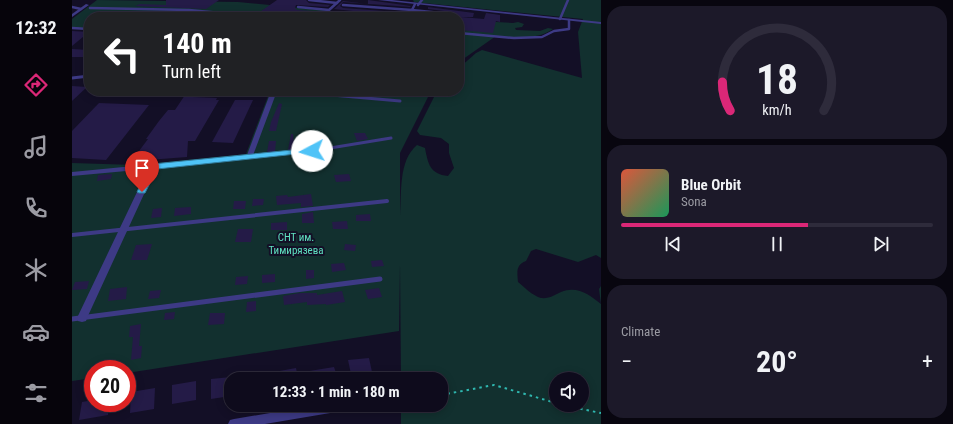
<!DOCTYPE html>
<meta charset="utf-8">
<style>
body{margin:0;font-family:"Roboto Condensed",sans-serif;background:#1c1929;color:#f1f3f6;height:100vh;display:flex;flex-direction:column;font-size:15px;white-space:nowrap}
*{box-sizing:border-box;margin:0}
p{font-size:13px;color:#9b9ba3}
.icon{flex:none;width:22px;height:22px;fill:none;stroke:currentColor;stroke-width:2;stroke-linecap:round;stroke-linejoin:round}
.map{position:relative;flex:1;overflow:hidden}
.panel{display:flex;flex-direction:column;gap:6px;padding:6px;background:#08060f;width:352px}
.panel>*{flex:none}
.guide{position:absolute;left:12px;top:12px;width:380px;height:84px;border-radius:16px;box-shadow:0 2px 10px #0003,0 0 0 1px #2e2b3b;background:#202124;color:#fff;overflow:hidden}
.buttons{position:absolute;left:477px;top:372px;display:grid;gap:8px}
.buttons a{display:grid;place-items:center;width:40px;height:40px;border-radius:50%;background:#0e0b1c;box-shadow:0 2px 10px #0003,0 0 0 1px #2e2b3b;font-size:20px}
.speed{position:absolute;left:12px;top:360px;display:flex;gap:8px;font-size:20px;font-weight:700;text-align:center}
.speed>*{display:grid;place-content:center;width:52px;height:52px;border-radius:50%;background:#0e0b1c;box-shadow:0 2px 10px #0003,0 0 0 1px #2e2b3b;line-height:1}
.speed .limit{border:6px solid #d22;background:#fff;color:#111}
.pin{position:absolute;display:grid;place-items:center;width:34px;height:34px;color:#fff;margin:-41px -17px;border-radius:50% 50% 50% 0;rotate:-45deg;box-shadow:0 0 4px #0007}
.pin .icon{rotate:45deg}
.me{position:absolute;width:44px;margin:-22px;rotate:265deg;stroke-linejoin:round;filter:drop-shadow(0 0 3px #0008)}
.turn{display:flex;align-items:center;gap:14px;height:84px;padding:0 12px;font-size:18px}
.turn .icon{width:52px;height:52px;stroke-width:2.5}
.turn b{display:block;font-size:28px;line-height:34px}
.big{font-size:30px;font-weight:700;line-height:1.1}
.panel .tile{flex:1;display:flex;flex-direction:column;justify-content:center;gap:6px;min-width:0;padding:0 14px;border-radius:16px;background:#1c1929}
.panel .dial{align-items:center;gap:0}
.dial svg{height:104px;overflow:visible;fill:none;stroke:#2e2b3b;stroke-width:7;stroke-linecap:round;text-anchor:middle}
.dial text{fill:#f1f3f6;stroke:none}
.song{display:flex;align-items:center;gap:12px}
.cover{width:48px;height:48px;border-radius:6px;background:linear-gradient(135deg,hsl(10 70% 55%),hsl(150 70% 35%))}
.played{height:4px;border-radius:2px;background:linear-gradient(90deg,#db2777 60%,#2e2b3b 60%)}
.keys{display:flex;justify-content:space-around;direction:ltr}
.heat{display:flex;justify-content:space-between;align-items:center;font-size:22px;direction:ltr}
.trip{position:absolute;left:152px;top:372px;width:224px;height:40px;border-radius:16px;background:#0e0b1c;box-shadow:0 2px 10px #0003,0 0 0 1px #2e2b3b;font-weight:700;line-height:40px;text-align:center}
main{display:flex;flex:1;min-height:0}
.tabs{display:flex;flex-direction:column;width:72px;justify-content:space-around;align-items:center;background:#06040b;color:#9b9ba3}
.tabs .icon{width:28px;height:28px}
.tabs .selected{color:#db2777}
.tabs b{font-size:18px;color:#f1f3f6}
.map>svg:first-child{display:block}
.green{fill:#12302f;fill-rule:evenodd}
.building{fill:#241b47}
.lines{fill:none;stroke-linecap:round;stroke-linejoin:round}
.path{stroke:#2fb8b0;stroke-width:2;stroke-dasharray:2.5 4;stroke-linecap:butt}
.lane-far3{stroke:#3d3a85;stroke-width:2.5}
.lane-far2{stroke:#3d3a85;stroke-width:3}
.lane-far1{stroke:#3d3a85;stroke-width:4}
.lane{stroke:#3d3a85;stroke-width:5}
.street{fill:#3d3a85;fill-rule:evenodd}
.route{fill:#4fc3f7;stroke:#337fa1}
.labels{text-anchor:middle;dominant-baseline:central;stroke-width:4;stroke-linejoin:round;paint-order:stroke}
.park-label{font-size:11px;fill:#5fe0c0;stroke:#130f26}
</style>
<main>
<nav class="tabs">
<b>12:32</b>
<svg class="icon selected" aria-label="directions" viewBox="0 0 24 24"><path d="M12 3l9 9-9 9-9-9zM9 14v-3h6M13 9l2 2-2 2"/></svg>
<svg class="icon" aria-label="music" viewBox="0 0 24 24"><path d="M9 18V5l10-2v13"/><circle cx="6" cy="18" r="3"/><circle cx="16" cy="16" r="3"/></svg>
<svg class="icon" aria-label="phone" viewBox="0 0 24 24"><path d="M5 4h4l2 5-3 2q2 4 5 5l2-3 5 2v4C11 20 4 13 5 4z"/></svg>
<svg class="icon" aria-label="climate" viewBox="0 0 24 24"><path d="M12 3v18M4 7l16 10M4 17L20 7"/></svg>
<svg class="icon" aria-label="car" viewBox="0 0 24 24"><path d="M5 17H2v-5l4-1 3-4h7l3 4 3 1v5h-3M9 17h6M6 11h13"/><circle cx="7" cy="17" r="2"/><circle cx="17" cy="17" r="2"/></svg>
<svg class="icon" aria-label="filters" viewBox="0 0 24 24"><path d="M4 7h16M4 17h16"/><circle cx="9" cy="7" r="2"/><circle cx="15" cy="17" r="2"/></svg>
</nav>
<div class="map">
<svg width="529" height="424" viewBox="0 0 529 424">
<rect width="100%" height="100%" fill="#130f26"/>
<g class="green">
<polygon points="25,0 166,2 322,17 17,17 17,29 0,28 0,19"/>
<path d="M341 0H529V258L524 255 506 262 464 249 459 251 454 261C444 265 445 271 446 282 452 287 461 296 469 298 477 299 483 295 489 292 505 285 518 295 529 304L527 289 529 286V424H329V405H369V379H329L328 264 327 331 55 373V369H21V378L0 381V163L63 165 174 154 198 91H359L328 153V216C330 193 326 161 345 145L353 148C356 164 358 174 376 176L382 168 377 153V144L369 138 348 135 345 131 365 91H387V68L404 53 410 50 510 78 506 32 511 19 342 2ZM484 379H510V405H484Z"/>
<path d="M387 20 441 23 446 22 452 24 450 27 443 28 444 30 468 31 476 28 481 29C465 40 443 38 424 36L387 62Z"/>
</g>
<g class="building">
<polygon points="94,0 147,0 134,9 63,6 68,4 94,5"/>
<polygon points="205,0 234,0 237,3 258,5 256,7 224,5 223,8 225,10 241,11 235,17 185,14"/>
<polygon points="296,0 339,6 338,7 271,2 268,6 271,8 340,13 338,17 262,9 271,1 296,4"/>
<polygon points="356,7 402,13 401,17 389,17 412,19 414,13 428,15 428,22 424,21 421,33 387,30 387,17 380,17 382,14 380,12 356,9"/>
<polygon points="0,31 17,32 0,46"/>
<polygon points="0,49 17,50 17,57 0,57"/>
<polygon points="0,86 15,87 0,101"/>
<polygon points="115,92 124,93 121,97 145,98 144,100 147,100 123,141 116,141 115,157 63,161 64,155 76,139 74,139 87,121 96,110 103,110"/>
<polygon points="163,100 181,100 161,143 140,142"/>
<polygon points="27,103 77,105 34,160 0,158 0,131"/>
<polygon points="207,103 210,104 204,131 197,131 199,122"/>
<polygon points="282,133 293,133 296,139 285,141"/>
<polygon points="219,134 221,134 223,150 216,150"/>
<polygon points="197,141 204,141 203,152 195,152"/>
<polygon points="40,174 39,179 25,181 26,175"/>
<polygon points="277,174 279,181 264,182 262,175"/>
<polygon points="239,194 241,206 229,207 229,203 205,205 204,196 215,195 216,197"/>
<polygon points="181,199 192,199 191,205 180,206"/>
<polygon points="162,201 174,201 173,209 161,209"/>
<polygon points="119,207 119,214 102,216 103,208"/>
<polygon points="90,208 89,217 79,218 81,209"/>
<polygon points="241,212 242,223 230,223 230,214"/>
<polygon points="298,214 299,221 284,221 284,215"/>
<polygon points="275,221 276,229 261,229 260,222"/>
<polygon points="215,222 215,230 199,230 199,223"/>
<polygon points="166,229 181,229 179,242 163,242"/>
<polygon points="80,244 75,260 59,260 64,245"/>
<polygon points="273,244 284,245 283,251 272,250"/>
<polygon points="310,260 312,266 300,267 299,261"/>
<polygon points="272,263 274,270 260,272 259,264"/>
<polygon points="234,270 242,270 242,278 234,279"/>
<polygon points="203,274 203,282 190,283 190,275"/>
<polygon points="176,276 175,284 163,285 164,277"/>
<polygon points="17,281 15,289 0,290 3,282"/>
<polygon points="55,287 54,299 36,301 38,289"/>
<polygon points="307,288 310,297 296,299 293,290"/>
<polygon points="89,290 87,298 76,299 78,291"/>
<polygon points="270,291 273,302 254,305 254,304 235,305 235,302 212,305 211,296 228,293 245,293 245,295"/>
<polygon points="184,301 184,311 174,312 175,302"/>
<polygon points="103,312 102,319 92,320 93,313"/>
<polygon points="138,313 153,313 152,324 136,325"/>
<polygon points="69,324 67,346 70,346 69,358 59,360 61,337 57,337 58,326"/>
<polygon points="297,358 300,372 279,374 276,360"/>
<polygon points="262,367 266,379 204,379 202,372 224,368 225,373"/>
<polygon points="159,377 159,396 139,399 139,379"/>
<polygon points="124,381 124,400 100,404 100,385"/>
<polygon points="83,388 82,409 58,413 59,392"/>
<polygon points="21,400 21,403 37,403 36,415 7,420 10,402"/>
</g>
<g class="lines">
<g class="path">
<polyline points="369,395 422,385 484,403"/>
<polyline points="489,405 529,413"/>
</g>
<g class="lane-far3">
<polyline points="237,0 265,3"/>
<polyline points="271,5 340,10 343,4"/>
<polyline points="346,5 350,0"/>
<polyline points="0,7 9,9"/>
<polyline points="226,7 257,10 268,0"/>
<polyline points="18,8 117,10 192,17"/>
<polyline points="340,10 379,14 378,15"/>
<polyline points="488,19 496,0"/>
<polyline points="0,28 17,29"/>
<polyline points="387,33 442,38 470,37 482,31 497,29 497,20"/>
</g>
<g class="lane-far2">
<polyline points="0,78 17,76"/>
<polyline points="214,91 328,101"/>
<polyline points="178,157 240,151 319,138"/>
</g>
<g class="lane-far1">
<polyline points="178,157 185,156"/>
<polyline points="0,235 315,201"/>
</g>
<polyline class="lane" points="0,319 308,279"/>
<g class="street">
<polygon points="306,0 320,0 529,22 529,24"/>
<polygon points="14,4 17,5 0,17 0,14"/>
<polygon points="252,11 256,12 251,17 246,17"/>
<polygon points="199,91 205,91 180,158 84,168 15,318 14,321 10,322 6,321 5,318 76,169 0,176 0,172 175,155"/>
<polygon points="245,405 282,405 280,409 276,410 193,424 156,424 158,420 162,419"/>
</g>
</g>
<polygon class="route" points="240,148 244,151 243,152 85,169 73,193 67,193 65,192 77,166 81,164"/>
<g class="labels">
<g class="park-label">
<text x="224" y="237">СНТ им.<tspan x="224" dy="13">Тимирязева</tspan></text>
</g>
</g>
</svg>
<div class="buttons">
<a><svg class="icon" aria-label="sound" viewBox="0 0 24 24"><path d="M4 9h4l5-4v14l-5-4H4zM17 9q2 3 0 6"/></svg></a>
</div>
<div class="speed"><div class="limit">20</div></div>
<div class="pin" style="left:70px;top:192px;background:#d93025"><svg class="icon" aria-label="arrive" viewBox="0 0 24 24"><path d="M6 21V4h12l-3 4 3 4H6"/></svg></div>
<svg class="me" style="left:240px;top:151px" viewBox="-20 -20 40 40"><circle r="19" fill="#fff"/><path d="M0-13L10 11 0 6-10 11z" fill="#4fc3f7"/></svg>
<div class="trip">12:33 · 1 min · 180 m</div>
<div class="guide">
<div class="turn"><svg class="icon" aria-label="left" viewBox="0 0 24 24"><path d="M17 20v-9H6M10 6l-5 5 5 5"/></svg><div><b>140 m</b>Turn left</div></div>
</div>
</div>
<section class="panel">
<div class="tile dial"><svg viewBox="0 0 100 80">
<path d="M14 69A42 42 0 1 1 86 69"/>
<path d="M14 69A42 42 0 0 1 8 47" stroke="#db2777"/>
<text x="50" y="56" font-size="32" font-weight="700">18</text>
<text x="50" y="72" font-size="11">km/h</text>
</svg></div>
<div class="tile">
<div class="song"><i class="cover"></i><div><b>Blue Orbit</b><p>Sona</p></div></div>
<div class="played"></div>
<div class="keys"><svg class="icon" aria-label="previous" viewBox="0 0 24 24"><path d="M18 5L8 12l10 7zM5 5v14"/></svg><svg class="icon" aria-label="pause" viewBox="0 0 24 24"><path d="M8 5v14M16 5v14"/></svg><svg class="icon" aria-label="next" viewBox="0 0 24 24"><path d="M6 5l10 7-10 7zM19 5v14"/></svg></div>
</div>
<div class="tile"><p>Climate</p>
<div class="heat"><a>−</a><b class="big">20°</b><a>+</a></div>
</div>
</section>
</main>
